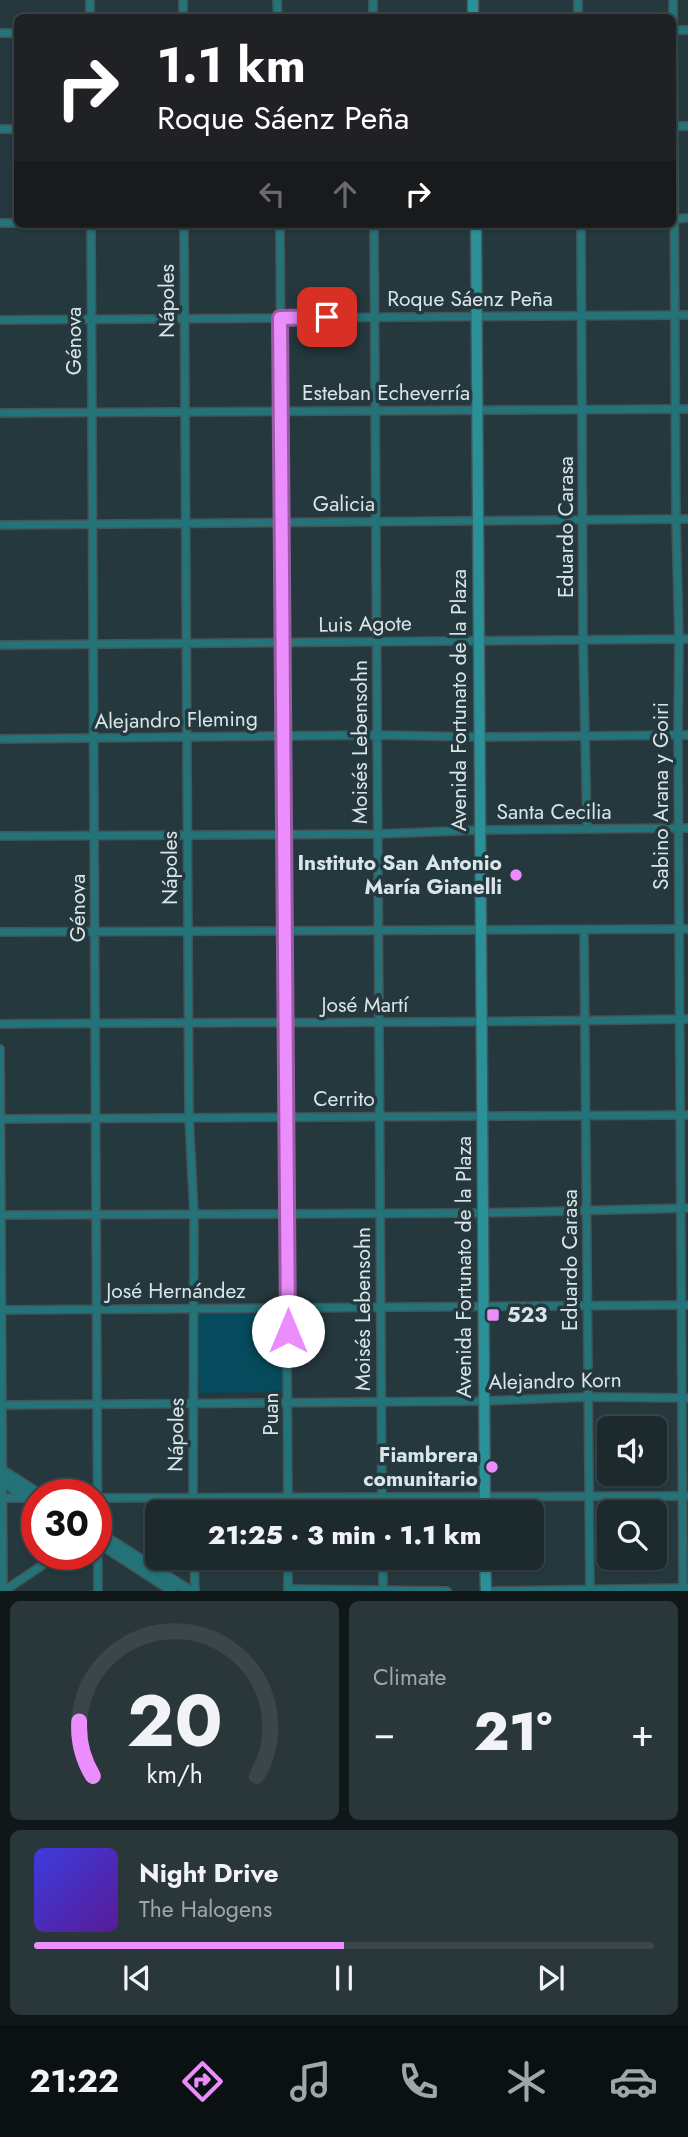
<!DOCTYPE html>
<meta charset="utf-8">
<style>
body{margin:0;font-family:Jost,sans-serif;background:#29363a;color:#f1f3f6;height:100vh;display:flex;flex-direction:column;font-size:26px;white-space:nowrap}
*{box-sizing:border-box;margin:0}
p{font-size:23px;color:#a0a7aa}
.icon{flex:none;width:38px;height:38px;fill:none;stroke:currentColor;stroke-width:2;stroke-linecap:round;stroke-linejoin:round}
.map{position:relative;height:1591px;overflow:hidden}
.side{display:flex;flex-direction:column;gap:10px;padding:10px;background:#0f1719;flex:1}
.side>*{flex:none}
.top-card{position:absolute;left:14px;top:14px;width:662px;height:214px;border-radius:10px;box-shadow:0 2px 5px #0004,0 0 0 2px #3a464a;background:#202124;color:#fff;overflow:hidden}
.fabs{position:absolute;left:597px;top:1416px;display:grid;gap:14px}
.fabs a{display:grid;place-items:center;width:70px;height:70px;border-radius:10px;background:#1c2a2e;box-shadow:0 2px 5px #0004,0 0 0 2px #3a464a;font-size:35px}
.speed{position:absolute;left:21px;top:1479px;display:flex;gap:14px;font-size:35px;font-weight:700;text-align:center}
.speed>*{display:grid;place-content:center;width:91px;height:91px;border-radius:50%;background:#1c2a2e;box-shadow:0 2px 5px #0004,0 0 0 2px #3a464a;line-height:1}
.speed .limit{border:10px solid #d22;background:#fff;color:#111}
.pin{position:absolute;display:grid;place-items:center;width:60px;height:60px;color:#fff;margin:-30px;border-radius:14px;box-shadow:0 4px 10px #0006}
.me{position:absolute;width:77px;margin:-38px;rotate:0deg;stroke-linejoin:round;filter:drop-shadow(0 0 5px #0008)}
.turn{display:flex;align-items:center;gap:24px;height:147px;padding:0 28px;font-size:32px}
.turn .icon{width:91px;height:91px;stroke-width:2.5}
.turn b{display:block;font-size:49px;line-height:60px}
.lanes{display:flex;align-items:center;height:66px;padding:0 28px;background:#0003;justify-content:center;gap:35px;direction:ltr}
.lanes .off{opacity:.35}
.big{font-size:52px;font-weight:800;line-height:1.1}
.side .card{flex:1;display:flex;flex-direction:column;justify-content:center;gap:10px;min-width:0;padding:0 24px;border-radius:10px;background:#29363a}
.side .dial{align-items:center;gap:0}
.dial svg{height:182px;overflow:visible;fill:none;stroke:#3a464a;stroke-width:7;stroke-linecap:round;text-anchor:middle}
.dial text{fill:#f1f3f6;stroke:none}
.song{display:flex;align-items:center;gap:21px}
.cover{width:84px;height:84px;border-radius:10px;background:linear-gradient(135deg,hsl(240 70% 55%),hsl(270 70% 35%))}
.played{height:7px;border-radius:4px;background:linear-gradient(90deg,#eb8dfc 50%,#3a464a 50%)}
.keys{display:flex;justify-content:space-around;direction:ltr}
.heat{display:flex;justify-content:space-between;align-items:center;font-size:38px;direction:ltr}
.side .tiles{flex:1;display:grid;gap:10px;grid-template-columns:1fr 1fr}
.card:last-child{grid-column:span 2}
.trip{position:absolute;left:145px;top:1500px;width:399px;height:70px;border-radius:10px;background:#1c2a2e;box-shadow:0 2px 5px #0004,0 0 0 2px #3a464a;font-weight:800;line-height:70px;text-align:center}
.tabs{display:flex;height:112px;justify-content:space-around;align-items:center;background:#0b1112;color:#a0a7aa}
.tabs .icon{width:49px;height:49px}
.tabs .on{color:#eb8dfc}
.tabs b{font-size:32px;color:#f1f3f6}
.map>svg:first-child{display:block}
.green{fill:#064b5d}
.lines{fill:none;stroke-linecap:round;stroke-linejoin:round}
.minor-casing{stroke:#425459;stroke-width:10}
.tertiary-casing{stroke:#425459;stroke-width:12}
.secondary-casing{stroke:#425459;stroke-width:13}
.minor{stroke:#237378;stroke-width:7}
.tertiary{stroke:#237378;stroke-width:9}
.secondary{stroke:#2b9198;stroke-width:10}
.route-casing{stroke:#995ca4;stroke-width:18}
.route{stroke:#eb8dfc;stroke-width:12}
.poi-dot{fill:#eb8dfc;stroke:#25383e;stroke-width:2.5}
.labels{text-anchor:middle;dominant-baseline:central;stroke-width:7;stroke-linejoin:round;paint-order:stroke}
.street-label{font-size:21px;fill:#dae5e9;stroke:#25383e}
.poi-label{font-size:21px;font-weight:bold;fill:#dae5e9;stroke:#25383e;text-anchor:end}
</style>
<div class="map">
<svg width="688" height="1591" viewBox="0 0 688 1591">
<rect width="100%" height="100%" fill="#25383e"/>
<polygon class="green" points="283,1307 284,1392 199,1393 197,1309"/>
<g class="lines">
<defs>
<g id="minor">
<polyline points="90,0 90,18"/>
<polyline points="183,0 183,18"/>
<polyline points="277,0 278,18"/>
<polyline points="373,0 373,18"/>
<polyline points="578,0 578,18"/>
<polyline points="673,0 676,519 679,639 678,735 683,1591"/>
<polyline points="672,30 688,30"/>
<polyline points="0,33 18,33"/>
<polyline points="672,126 688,126"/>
<polyline points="0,129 18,129"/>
<polyline points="673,219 688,218"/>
<polyline points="0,223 18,223"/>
<polyline points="91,224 98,1591"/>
<polyline points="184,224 189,1117 194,1214 193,1512"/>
<polyline points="280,224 288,1512"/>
<polyline points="374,224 382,1512"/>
<polyline points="581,224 583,640 587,829"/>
<polyline points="0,320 688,315"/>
<polyline points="0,413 688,409"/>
<polyline points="0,525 688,519"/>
<polyline points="0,645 688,639"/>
<polyline points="0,739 377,735 480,737 688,735"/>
<polyline points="0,836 378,834 480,830 688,828"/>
<polyline points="584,929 590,1591"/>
<polyline points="0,932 688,929"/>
<path d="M0 1024C229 1022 459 1023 688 1019"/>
<polyline points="0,1049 3,1591"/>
<polyline points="0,1119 688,1115"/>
<polyline points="0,1215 483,1213 688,1208"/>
<polyline points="0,1310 688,1305"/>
<polyline points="2,1405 484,1401 588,1397 688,1398"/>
<polyline points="0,1498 29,1498"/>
<polyline points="96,1498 688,1496"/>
<polyline points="194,1558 195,1591"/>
<polyline points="383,1558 383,1591"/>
<polyline points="288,1589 447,1591"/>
<polyline points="4,1591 59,1554"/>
<polyline points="288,1591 288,1558"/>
<polyline points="492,1591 687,1588"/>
</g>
<g id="tertiary">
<polyline points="0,1469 39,1494"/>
<polyline points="0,1480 37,1503"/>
<polyline points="96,1531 190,1591"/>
<polyline points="96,1541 173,1591"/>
</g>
<g id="secondary">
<polyline points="473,0 473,18"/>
<polyline points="476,224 485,1512"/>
<polyline points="485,1558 486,1591"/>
</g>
</defs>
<use href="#minor" class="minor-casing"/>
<use href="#tertiary" class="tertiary-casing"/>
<use href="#secondary" class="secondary-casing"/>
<use href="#minor" class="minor"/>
<use href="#tertiary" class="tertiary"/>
<use href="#secondary" class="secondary"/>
</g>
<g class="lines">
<defs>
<polyline id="route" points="288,1331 280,318 327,317"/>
</defs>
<use href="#route" class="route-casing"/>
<use href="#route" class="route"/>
</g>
<g class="poi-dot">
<circle cx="516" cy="875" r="7"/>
<rect x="486" y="1308" width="14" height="14" rx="3.5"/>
<circle cx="492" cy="1467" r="7"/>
</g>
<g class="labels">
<g class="street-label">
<text x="470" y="299">Roque Sáenz Peña</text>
<text transform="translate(167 301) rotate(-90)">Nápoles</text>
<text transform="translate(74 341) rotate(-90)">Génova</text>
<text x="386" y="393">Esteban Echeverría</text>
<text x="344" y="504">Galicia</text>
<text transform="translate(566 527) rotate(-90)">Eduardo Carasa</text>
<text transform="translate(365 624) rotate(-1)">Luis Agote</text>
<text transform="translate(459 700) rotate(-90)">Avenida Fortunato de la Plaza</text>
<text transform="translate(176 720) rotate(-1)">Alejandro Fleming</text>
<text transform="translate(360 742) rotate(-90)">Moisés Lebensohn</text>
<text transform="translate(661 796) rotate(-90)">Sabino Arana y Goiri</text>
<text x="554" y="812">Santa Cecilia</text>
<text transform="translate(170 868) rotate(-90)">Nápoles</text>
<text transform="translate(78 908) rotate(-90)">Génova</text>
<text x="365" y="1005">José Martí</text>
<text x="344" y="1099">Cerrito</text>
<text transform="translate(570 1260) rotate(-90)">Eduardo Carasa</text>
<text transform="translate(464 1267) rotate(-90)">Avenida Fortunato de la Plaza</text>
<text x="176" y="1291">José Hernández</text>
<text transform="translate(363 1309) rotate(-90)">Moisés Lebensohn</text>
<text transform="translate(555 1381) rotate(-1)">Alejandro Korn</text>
<text transform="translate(271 1414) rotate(-90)">Puan</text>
<text transform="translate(176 1435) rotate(-89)">Nápoles</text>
</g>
<g class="poi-label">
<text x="502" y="863">Instituto San Antonio<tspan x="502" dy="24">María Gianelli</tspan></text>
<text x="507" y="1315" text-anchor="start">523</text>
<text x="478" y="1455">Fiambrera<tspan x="478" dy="24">comunitario</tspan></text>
</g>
</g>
</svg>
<div class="fabs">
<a><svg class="icon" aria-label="sound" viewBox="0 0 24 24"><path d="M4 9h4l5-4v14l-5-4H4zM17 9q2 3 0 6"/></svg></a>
<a><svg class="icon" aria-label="search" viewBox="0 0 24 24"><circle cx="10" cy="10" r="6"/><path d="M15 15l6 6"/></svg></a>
</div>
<div class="speed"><div class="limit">30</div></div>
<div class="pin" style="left:327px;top:317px;background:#d93025"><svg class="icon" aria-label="arrive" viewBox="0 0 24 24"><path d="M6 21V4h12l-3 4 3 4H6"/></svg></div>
<svg class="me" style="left:288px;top:1331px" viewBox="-20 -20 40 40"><circle r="19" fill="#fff"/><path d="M0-13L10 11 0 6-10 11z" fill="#eb8dfc"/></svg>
<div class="trip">21:25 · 3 min · 1.1 km</div>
<div class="top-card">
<div class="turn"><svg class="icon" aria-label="right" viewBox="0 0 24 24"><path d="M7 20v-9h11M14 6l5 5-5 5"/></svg><div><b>1.1 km</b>Roque Sáenz Peña</div></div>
<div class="lanes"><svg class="icon off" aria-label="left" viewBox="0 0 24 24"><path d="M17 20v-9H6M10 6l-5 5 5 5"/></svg><svg class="icon off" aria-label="ahead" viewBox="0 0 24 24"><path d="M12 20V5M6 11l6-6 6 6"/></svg><svg class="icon" aria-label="right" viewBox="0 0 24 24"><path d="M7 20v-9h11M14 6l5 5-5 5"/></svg></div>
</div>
</div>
<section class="side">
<div class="tiles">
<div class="card dial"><svg viewBox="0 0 100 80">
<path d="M14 69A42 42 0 1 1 86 69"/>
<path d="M14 69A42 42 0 0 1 8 45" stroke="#eb8dfc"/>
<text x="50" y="56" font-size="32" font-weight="700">20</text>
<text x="50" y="72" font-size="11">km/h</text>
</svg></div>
<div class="card"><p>Climate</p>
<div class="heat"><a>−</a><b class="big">21°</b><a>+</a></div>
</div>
<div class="card">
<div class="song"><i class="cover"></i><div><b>Night Drive</b><p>The Halogens</p></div></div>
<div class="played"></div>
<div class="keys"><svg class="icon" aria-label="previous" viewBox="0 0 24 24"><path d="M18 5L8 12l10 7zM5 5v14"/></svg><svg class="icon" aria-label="pause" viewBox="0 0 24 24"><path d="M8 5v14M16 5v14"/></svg><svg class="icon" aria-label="next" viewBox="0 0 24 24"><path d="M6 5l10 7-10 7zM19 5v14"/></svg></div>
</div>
</div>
</section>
<nav class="tabs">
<b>21:22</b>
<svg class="icon on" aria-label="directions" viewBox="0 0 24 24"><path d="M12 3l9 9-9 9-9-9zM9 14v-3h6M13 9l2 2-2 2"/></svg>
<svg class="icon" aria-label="music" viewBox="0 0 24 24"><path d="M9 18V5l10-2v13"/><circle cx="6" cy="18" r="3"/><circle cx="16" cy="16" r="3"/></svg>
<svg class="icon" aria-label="phone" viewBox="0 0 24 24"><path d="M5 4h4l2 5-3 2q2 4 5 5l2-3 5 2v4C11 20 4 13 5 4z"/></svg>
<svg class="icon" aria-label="climate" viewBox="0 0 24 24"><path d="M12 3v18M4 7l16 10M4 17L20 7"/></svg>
<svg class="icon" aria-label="car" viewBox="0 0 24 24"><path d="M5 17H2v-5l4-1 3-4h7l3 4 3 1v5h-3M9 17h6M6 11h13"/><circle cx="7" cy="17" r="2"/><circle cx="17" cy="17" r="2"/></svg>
</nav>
